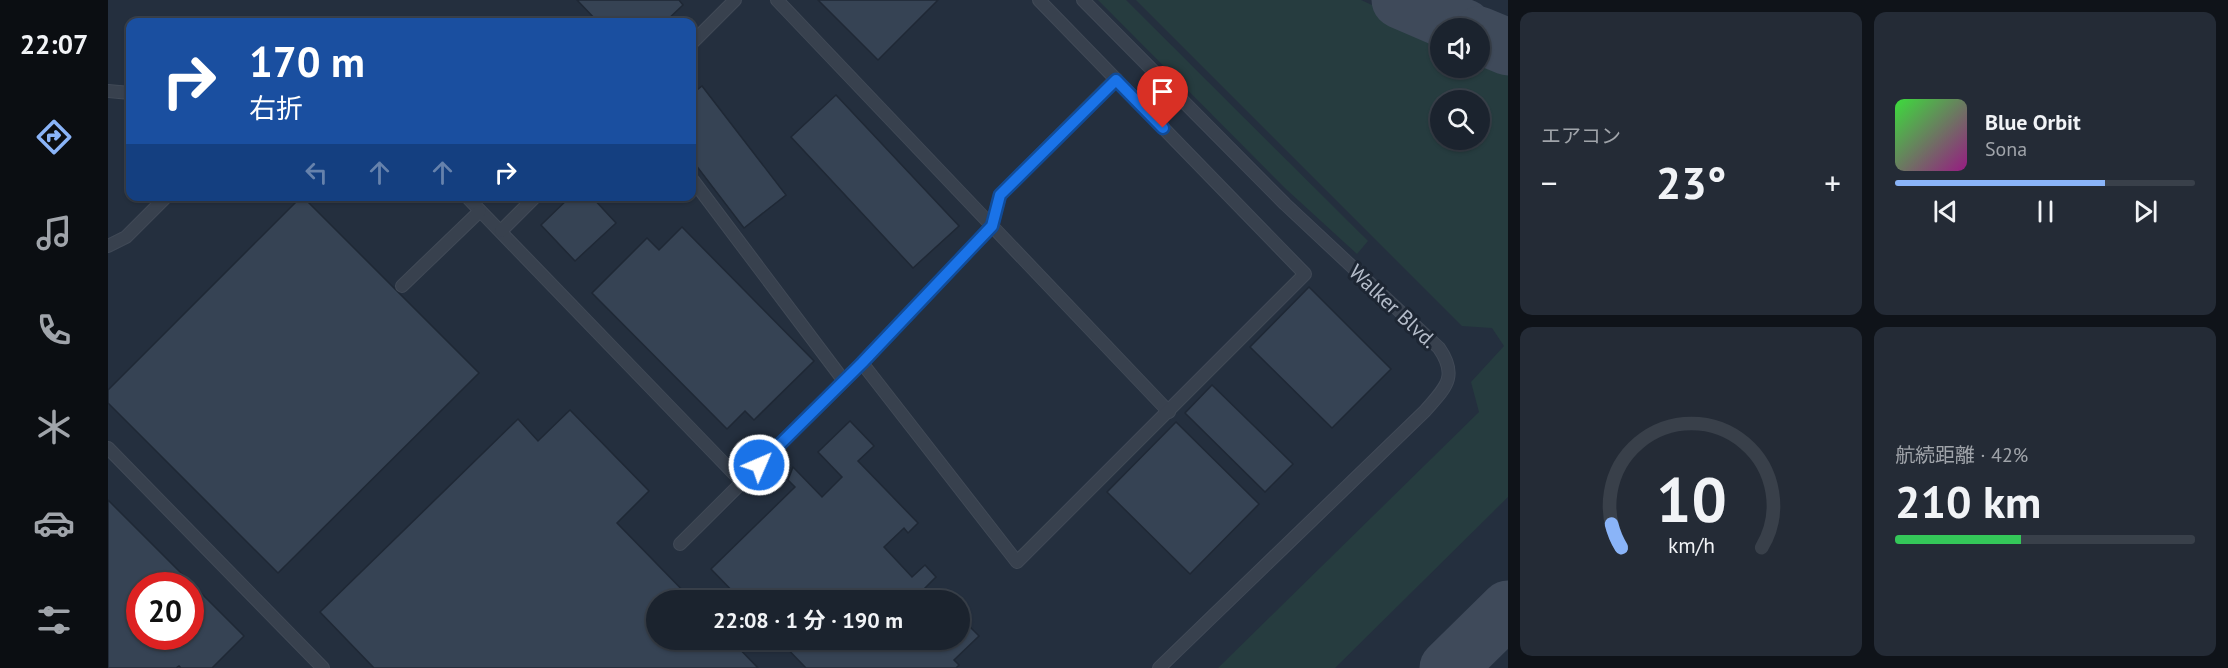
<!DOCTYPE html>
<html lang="ja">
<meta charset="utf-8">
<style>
body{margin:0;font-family:"PT Sans","Noto Sans JP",sans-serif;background:#242b36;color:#f1f3f6;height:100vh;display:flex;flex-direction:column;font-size:22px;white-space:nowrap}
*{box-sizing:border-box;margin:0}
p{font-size:20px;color:#a0a4aa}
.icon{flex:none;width:33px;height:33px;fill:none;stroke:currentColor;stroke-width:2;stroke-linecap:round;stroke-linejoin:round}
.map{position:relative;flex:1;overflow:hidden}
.panel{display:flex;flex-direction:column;gap:12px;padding:12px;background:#0f1319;width:720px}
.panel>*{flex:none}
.hud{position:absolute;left:18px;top:18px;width:570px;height:183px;border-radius:12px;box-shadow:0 2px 4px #0004,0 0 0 2px #39404a;background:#1a4fa0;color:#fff;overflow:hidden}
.buttons{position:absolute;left:1322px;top:18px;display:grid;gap:12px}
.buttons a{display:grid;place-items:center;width:60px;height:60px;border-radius:50%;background:#1b232e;box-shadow:0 2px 4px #0004,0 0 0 2px #39404a;font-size:30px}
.speed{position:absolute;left:18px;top:572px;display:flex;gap:12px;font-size:30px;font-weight:700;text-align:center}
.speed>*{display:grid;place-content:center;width:78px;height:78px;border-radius:50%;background:#1b232e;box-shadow:0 2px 4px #0004,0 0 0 2px #39404a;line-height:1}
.speed .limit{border:9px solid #d22;background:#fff;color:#111}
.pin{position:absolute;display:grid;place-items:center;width:51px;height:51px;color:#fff;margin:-62px -26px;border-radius:50% 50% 50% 0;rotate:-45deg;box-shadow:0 0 6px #0007}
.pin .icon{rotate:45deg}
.me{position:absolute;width:66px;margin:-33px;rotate:45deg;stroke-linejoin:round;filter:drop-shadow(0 0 4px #0008)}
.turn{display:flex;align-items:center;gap:21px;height:126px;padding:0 24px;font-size:27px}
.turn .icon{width:78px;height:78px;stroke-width:2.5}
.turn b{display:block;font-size:42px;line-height:51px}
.lanes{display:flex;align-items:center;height:57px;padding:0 24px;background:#0003;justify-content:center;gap:30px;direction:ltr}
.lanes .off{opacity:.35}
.big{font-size:45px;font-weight:700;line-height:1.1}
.panel .widget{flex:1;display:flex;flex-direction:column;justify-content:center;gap:9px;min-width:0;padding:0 21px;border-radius:12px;background:#242b36}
.panel .dial{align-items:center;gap:0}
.dial svg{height:156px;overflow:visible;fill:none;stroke:#39404a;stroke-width:7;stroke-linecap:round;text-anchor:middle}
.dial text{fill:#f1f3f6;stroke:none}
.song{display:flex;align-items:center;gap:18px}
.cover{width:72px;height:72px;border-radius:9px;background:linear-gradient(135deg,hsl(120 70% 55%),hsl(310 70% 35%))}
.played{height:6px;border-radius:3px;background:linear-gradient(90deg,#8ab4f8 70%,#39404a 70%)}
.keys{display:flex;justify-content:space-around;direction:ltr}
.heat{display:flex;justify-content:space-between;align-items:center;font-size:33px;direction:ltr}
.charge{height:9px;border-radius:4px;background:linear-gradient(90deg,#34c759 42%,#39404a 0)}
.panel .tiles{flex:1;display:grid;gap:12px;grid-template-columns:repeat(2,1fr)}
.trip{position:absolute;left:538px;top:590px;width:324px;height:60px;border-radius:30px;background:#1b232e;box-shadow:0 2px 4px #0004,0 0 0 2px #39404a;font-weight:700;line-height:60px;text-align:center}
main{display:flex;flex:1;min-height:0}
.dock{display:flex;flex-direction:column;width:108px;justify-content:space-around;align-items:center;background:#0b0e12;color:#a0a4aa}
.dock .icon{width:42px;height:42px}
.dock .on{color:#8ab4f8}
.dock b{font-size:27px;color:#f1f3f6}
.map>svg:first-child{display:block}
.green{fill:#263c3f;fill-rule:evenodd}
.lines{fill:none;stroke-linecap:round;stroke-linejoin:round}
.taxiway{stroke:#3f4a5a;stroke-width:57}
.building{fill:#364354;stroke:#1f2835;stroke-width:1.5;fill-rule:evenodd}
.lane-casing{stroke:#414a57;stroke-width:14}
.lane{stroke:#38414e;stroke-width:12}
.route-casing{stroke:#114b97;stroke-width:15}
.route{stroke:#1a73e8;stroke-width:10}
.labels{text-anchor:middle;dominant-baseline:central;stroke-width:6;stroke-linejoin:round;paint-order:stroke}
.street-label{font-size:21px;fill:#b4bcc9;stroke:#1d2633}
</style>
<main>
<nav class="dock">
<b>22:07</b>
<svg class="icon on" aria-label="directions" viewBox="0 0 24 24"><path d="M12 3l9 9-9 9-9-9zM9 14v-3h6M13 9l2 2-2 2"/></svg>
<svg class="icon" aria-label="music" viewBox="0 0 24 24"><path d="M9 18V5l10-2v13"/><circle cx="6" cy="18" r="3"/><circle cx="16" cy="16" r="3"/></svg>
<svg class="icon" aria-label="phone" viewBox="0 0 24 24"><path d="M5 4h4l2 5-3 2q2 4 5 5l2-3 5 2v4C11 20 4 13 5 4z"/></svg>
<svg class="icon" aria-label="climate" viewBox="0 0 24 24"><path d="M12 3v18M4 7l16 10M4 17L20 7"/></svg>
<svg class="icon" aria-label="car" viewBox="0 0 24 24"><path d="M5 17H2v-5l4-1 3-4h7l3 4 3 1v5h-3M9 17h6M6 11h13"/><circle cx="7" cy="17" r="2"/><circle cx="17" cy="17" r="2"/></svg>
<svg class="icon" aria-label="filters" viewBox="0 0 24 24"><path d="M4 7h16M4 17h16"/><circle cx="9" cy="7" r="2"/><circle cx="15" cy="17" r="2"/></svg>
</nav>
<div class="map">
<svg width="1400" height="668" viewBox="0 0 1400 668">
<rect width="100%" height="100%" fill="#242f3e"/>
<g class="green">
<polygon points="990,0 1018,0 1260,241 1249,254 1179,190"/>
<path d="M1028 0H1253L1332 36V68H1371V54L1400 68V497L1227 668H1110L1371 412 1363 382 1396 346 1384 328 1354 326ZM1371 100V140H1332V100Z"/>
</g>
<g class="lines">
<g class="taxiway">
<polyline points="1292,0 1357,28"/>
<polyline points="1371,35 1400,47"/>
<polyline points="1340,668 1400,609"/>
</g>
</g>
<g class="building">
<polygon points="469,0 571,0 575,5 557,22 490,22"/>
<polygon points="710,0 830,0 770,60"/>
<polygon points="594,86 678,195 636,228 584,160 584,94"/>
<polygon points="728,95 851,226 805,268 683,137"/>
<polygon points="194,196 371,373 170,573 0,403 0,390"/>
<polygon points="463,196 483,196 508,223 467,261 433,225"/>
<polygon points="574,227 706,361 646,420 637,411 619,429 484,293 539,238 551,250"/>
<polygon points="1201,287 1283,369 1224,428 1142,347"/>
<polygon points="1104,385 1185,464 1157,492 1077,413"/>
<polygon points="462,410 541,491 509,523 584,600 549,600 549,639 622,639 650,668 266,668 212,612 410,419 430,441"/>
<polygon points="742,421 766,446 750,461 810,523 800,533 796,528 776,547 804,577 817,565 828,577 815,590 825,600 633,600 603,569 687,487 680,480 685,467 714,497 734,477 710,452"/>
<polygon points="1068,422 1151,504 1082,574 999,492"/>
<path d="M0 500 136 636 104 668H73L71 666 68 668H0ZM32 585H82V636H32Z"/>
<polygon points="855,620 871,636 846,660 851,665 848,668 698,668 670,639 852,639 852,623"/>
</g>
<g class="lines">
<defs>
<g id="lane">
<polyline points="669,0 1061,412"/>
<path d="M975 0 1177 204 1331 348C1351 377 1337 388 1317 411L1051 668"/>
<polyline points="584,43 627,0"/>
<polyline points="0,91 22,93"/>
<polyline points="584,179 736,381"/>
<polyline points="358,196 634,482"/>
<polyline points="393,231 428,196"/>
<polyline points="0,246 18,237 59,196"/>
<polyline points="294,286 372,211"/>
<polyline points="754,363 909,562 1197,274 931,0"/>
<polyline points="0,448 215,668"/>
<polyline points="572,544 754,363 884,226 892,195 1008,79"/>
</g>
</defs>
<use href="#lane" class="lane-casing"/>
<use href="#lane" class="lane"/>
</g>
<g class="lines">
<defs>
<polyline id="route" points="651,465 754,363 884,226 892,195 1008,80 1055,128"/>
</defs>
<use href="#route" class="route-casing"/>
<use href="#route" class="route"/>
</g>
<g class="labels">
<g class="street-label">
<text transform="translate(1285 306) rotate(43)">Walker Blvd.</text>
</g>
</g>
</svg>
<div class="buttons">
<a><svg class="icon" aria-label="sound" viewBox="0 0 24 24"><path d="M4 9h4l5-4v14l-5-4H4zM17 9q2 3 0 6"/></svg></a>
<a><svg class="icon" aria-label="search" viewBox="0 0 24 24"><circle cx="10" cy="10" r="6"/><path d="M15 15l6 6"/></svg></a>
</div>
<div class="speed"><div class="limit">20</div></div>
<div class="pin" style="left:1055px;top:128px;background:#d93025"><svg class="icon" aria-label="arrive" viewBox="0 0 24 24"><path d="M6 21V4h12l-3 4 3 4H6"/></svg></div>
<svg class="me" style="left:651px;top:465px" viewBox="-20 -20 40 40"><circle r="17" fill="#1a73e8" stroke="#fff" stroke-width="3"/><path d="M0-11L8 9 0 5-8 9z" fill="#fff"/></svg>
<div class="trip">22:08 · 1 分 · 190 m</div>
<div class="hud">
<div class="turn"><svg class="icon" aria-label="right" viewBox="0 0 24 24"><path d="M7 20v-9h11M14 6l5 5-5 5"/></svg><div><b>170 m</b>右折</div></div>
<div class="lanes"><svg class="icon off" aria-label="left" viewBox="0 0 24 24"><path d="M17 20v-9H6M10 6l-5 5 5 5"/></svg><svg class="icon off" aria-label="ahead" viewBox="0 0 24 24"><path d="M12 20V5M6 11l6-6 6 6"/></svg><svg class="icon off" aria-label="ahead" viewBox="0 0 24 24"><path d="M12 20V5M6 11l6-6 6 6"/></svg><svg class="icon" aria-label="right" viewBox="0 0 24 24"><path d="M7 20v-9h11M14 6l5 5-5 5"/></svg></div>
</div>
</div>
<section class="panel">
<div class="tiles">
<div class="widget"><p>エアコン</p>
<div class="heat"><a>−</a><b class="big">23°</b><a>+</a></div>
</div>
<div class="widget">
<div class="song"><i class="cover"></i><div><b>Blue Orbit</b><p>Sona</p></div></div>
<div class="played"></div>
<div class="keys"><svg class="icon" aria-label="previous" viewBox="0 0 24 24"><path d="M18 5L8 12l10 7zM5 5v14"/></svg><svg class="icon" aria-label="pause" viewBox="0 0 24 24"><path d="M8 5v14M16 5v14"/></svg><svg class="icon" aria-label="next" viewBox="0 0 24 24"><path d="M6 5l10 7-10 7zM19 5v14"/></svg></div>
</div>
<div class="widget dial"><svg viewBox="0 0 100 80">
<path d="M14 69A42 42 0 1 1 86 69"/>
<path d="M14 69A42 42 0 0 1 9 57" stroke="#8ab4f8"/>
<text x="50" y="56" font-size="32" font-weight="700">10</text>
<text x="50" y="72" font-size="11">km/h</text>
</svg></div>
<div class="widget"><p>航続距離 · 42%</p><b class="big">210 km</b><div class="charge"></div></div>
</div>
</section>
</main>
